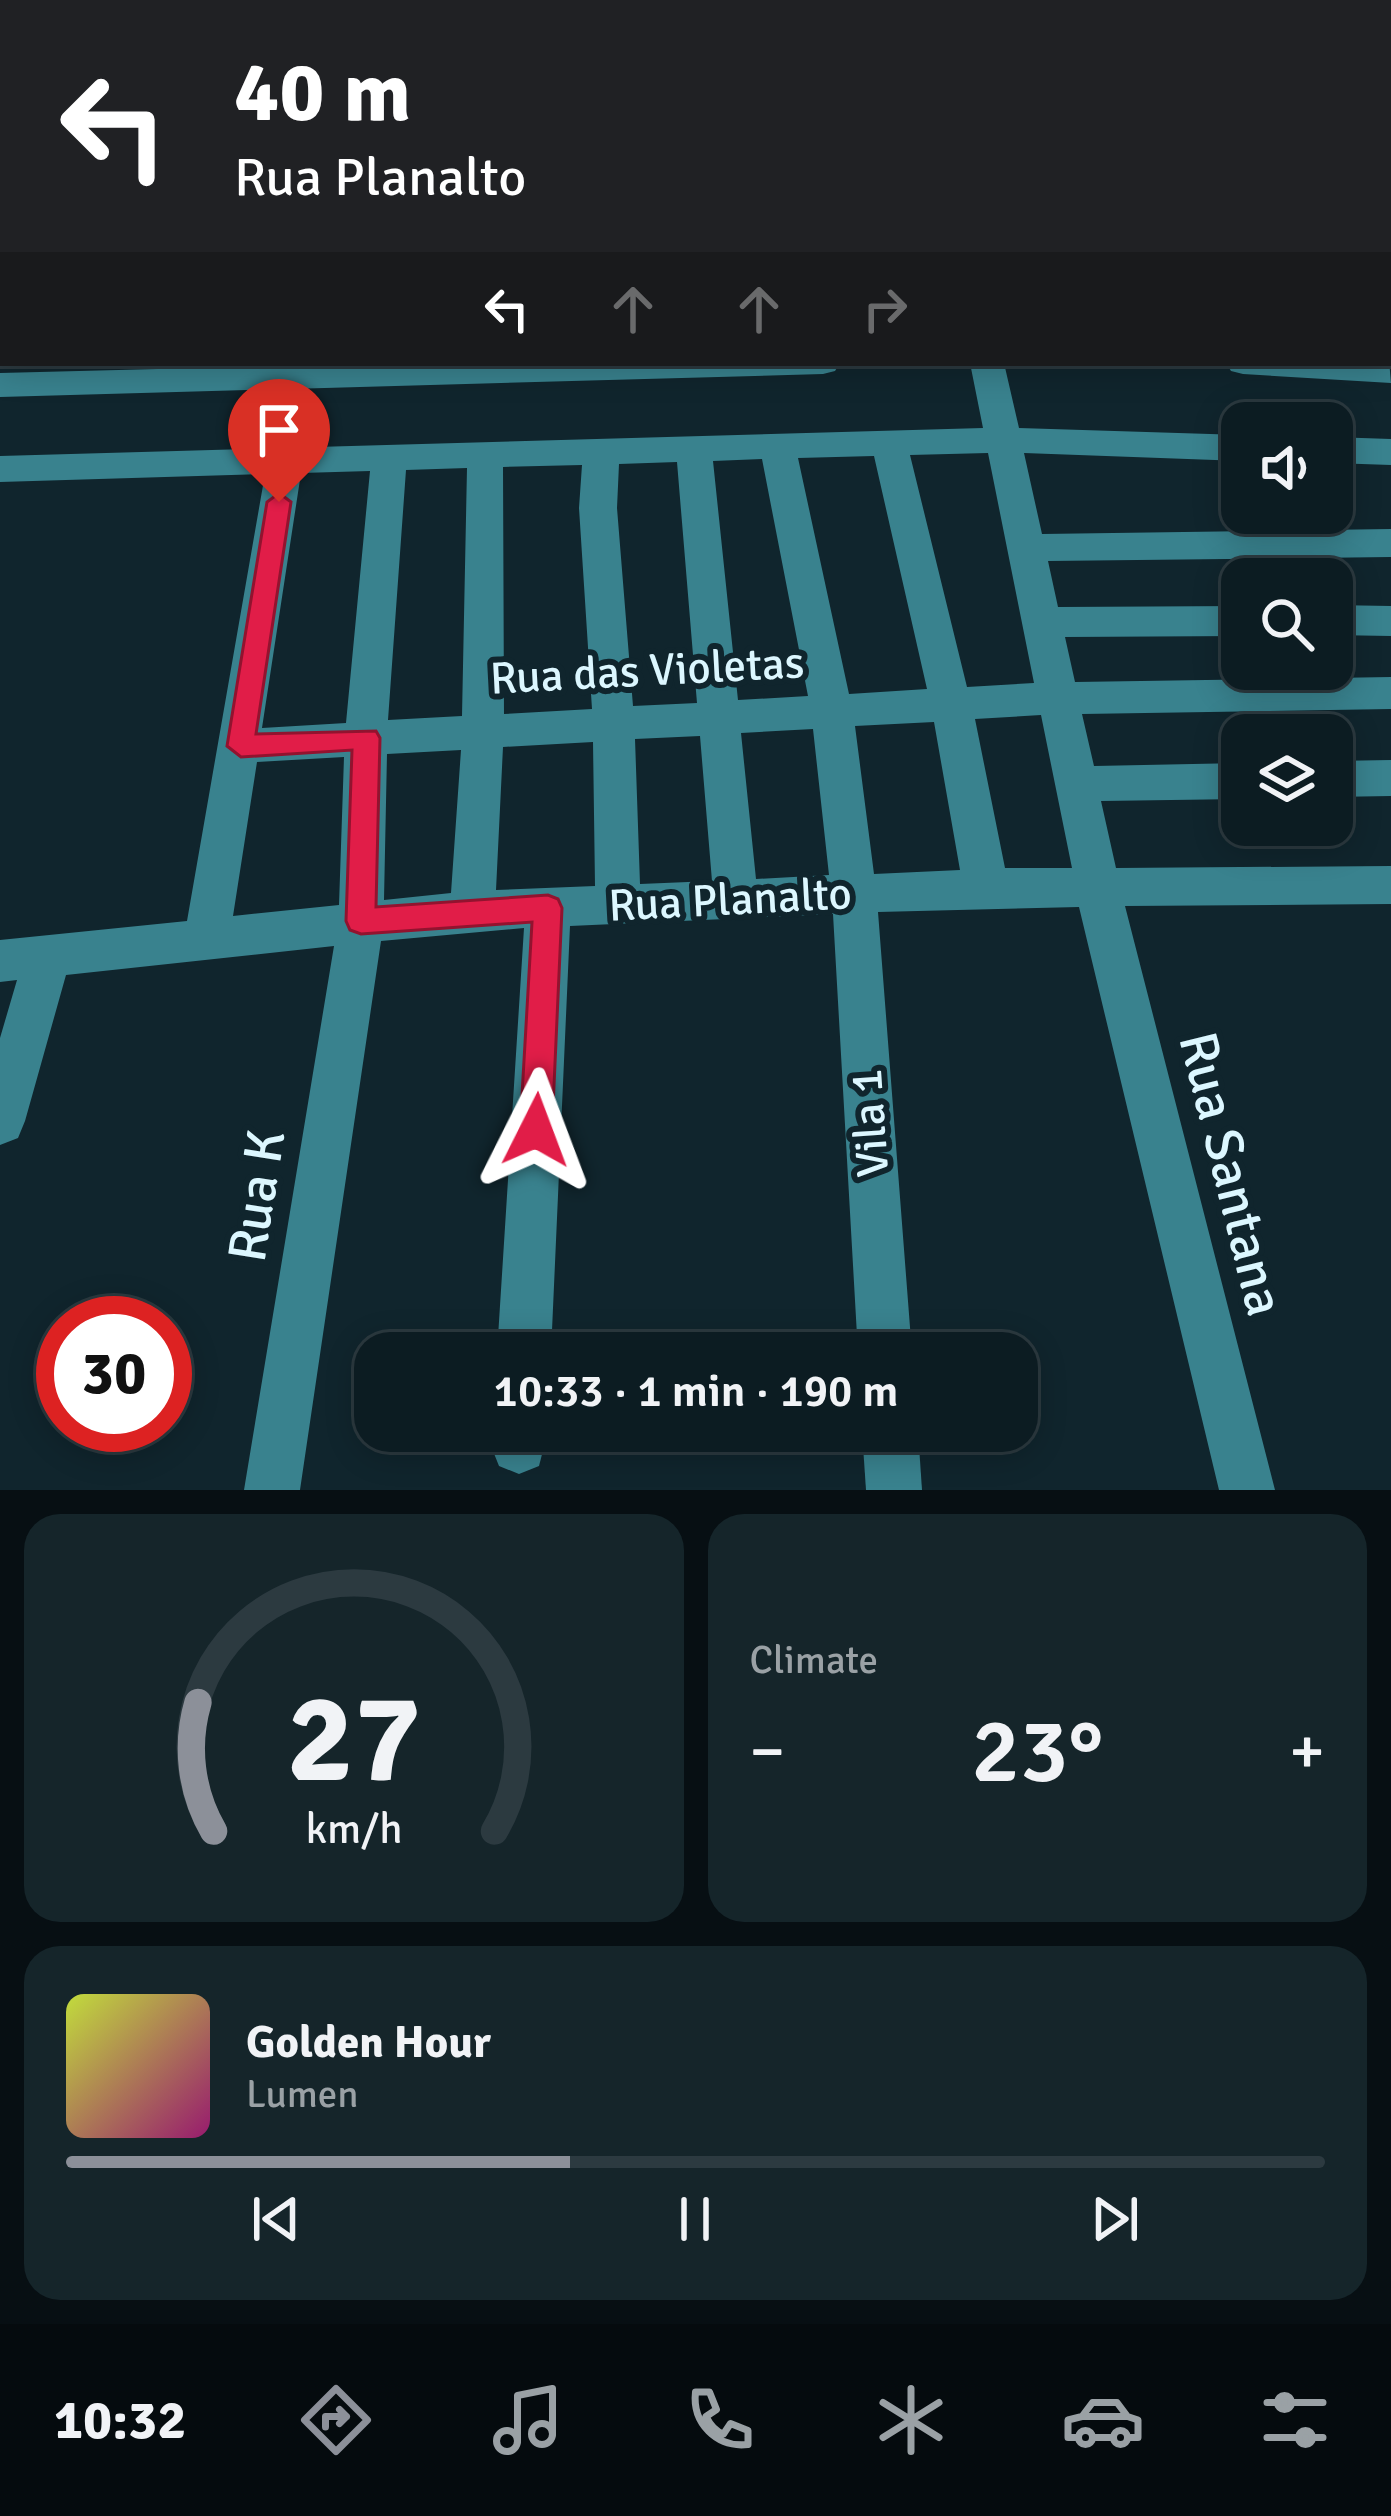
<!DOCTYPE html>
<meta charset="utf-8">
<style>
body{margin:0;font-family:Signika,sans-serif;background:#15252a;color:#f1f3f6;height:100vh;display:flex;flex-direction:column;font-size:45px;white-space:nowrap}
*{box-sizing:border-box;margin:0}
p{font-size:39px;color:#9aa1a5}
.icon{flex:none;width:66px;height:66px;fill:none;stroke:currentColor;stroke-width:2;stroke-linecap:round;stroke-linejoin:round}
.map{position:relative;height:1490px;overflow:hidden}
.panel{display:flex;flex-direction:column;gap:24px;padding:24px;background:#070f13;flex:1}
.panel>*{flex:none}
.banner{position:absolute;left:0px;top:0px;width:1392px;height:366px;box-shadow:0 6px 30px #0003,0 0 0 3px #2c3a40;background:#202124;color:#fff;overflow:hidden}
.controls{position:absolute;left:1221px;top:402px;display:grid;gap:24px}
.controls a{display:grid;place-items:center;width:132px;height:132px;border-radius:24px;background:#0c1c22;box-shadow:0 6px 30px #0003,0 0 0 3px #2c3a40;font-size:60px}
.speed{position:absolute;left:36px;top:1296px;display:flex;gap:24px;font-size:60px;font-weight:700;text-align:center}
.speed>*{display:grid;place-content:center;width:156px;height:156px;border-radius:50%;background:#0c1c22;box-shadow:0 6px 30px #0003,0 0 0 3px #2c3a40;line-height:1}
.speed .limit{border:18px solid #d22;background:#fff;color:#111}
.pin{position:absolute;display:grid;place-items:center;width:102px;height:102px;color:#fff;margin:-123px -51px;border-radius:50% 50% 50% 0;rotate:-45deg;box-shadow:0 0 12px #0007}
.pin .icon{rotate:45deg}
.me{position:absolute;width:132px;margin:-66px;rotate:3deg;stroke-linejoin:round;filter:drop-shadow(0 0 9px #0008)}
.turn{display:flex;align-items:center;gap:42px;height:252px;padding:0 36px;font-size:54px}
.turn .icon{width:156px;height:156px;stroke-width:2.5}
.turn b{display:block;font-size:84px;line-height:102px}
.lanes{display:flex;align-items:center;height:114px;padding:0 36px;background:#0003;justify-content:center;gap:60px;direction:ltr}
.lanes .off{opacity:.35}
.big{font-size:90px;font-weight:600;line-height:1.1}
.panel .card{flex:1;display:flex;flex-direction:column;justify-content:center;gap:18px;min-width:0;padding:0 42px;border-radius:36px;background:#15252a}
.panel .dial{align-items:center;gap:0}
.dial svg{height:312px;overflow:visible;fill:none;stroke:#2c3a40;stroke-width:7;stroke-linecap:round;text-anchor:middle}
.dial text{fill:#f1f3f6;stroke:none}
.song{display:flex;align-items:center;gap:36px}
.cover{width:144px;height:144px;border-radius:18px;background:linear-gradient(135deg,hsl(70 70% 55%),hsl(320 70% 35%))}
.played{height:12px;border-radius:6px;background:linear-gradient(90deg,#8c9099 40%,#2c3a40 40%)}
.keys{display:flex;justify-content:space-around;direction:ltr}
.heat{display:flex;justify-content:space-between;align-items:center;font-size:66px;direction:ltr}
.panel .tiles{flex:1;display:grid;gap:24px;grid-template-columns:1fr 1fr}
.card:last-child{grid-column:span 2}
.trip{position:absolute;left:354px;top:1332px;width:684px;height:120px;border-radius:36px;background:#0c1c22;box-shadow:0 6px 30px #0003,0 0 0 3px #2c3a40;font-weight:600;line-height:120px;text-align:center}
.tabs{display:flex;height:192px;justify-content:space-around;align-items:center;background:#050b0e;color:#9aa1a5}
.tabs .icon{width:84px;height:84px}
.tabs .active{color:#8c9099}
.tabs b{font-size:54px;color:#f1f3f6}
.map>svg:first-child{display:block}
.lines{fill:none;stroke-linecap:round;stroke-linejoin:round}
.minor{fill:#39828e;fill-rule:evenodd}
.rail{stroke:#08ff3b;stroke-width:6;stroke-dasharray:14 10;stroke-linecap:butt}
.route{fill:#e11d48;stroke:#92132f;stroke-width:3}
.labels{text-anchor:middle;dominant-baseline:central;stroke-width:12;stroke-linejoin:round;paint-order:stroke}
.street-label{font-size:45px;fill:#dcf7ff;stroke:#10252d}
.near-street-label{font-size:54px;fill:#dcf7ff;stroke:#10252d}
</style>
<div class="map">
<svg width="1391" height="1490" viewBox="0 0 1391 1490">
<rect width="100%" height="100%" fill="#10252d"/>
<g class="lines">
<g class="minor">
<polygon points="97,0 125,0 95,3"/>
<polygon points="1133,0 1301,0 1130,3"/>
<rect x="1389" y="43" width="2" height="16"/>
<rect x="1389" y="189" width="2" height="22"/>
<polygon points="3,238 3,264 0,265 0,239"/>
<rect x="1389" y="289" width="2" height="22"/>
<rect x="0" y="292" width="3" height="22"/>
<polygon points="1389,360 1391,383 1243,374 1231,371 1226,363"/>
<polygon points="392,363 840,363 835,371 823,374 0,397 0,373"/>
<path d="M970 363H1004L1019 428 1242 435V461L1024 453 1042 534 1391 529V557L1048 561 1058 607 1242 606V636L1065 637 1075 682 1391 677V709L1082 714 1094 766 1242 763V799L1101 801 1116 868 1391 866V904L1125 906 1275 1490H1219L1079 907 878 912 912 1353H858L833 914 570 926 551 1353H497L524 928 381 941 300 1490H244L334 946 66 975 25 1121 18 1138 0 1145V1038L17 980 0 982V940L187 921 265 474 0 482V456L983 428ZM988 453 1034 683 967 687 910 455ZM874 456 927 689 849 694 798 458ZM762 459 808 696 738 700 713 461ZM677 462 697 703 633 706 617 508 619 464ZM582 465 579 508 592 709 504 714 503 467ZM467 468 462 716 388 720 406 470ZM370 471 346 723 262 728 301 473ZM1041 715 1072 868H1005L975 719ZM934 722 960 870 874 874 855 726ZM813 729 829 875 756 879 741 733ZM700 736 712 881 640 884 635 739ZM593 742 595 886 496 890 503 747ZM461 750 451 893 384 900 387 754ZM344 757 339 905 233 916 257 762Z"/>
<polygon points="1332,437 1391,439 1391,465 1332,463"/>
<polygon points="1332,605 1391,606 1391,636 1332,635"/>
<polygon points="1391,760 1391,796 1332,797 1332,761"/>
<polygon points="492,1431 548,1431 539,1466 519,1474 499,1466 491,1446"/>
<polygon points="862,1431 918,1431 922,1490 866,1490"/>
</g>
<polyline class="rail" points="0,153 3,146"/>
</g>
<polygon class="route" points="279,493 291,502 256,734 376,731 380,738 376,907 548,895 558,899 562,908 552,1130 547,1141 536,1146 524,1141 520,1130 532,922 361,934 350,930 346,921 352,750 241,757 227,746 267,502"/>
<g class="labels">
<g class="street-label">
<text transform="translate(647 671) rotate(-3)">Rua das Violetas</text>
<text transform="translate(730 900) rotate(-3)">Rua Planalto</text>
<text transform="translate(870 1123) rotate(-94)">Vila 1</text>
</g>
<g class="near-street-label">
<text transform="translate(1231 1174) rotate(76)">Rua Santana</text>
<text transform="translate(257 1196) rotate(-81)">Rua K</text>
</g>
</g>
</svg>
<div class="controls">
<a><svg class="icon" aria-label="sound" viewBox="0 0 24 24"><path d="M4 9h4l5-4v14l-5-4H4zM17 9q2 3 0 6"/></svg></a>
<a><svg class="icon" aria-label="search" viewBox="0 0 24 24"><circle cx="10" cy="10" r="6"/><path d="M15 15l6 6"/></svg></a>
<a><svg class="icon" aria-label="layers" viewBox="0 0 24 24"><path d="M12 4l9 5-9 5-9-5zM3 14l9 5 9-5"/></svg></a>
</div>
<div class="speed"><div class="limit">30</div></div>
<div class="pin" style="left:279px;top:502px;background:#d93025"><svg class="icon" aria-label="arrive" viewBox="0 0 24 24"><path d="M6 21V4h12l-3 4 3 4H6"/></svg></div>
<svg class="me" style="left:536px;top:1130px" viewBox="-20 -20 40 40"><path d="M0-17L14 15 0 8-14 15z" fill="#e11d48" stroke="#fff" stroke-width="4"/></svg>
<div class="trip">10:33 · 1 min · 190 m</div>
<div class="banner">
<div class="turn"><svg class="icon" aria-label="left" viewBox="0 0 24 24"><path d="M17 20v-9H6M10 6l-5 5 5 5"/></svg><div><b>40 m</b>Rua Planalto</div></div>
<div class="lanes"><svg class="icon" aria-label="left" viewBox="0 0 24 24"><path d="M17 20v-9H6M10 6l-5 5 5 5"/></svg><svg class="icon off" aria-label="ahead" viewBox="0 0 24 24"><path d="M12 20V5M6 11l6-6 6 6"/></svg><svg class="icon off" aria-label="ahead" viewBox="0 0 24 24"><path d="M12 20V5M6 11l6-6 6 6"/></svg><svg class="icon off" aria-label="right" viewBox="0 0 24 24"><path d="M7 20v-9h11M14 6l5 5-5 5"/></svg></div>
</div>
</div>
<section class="panel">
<div class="tiles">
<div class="card dial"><svg viewBox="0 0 100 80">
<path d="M14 69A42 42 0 1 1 86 69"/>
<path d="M14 69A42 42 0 0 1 10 36" stroke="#8c9099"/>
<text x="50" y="56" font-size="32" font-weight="700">27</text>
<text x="50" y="72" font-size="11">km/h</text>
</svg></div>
<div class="card"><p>Climate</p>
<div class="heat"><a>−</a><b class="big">23°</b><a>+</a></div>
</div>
<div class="card">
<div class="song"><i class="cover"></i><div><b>Golden Hour</b><p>Lumen</p></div></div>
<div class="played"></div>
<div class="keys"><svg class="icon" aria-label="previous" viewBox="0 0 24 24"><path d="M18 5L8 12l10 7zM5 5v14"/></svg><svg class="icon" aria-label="pause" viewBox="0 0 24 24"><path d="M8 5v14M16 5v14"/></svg><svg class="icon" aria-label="next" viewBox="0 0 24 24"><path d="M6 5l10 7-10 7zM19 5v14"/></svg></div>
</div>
</div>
</section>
<nav class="tabs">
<b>10:32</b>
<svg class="icon active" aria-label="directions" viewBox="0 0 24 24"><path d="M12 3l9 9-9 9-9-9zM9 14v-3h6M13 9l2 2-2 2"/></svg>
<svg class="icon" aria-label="music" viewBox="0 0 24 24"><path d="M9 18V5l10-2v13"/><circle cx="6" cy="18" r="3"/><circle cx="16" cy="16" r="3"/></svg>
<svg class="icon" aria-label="phone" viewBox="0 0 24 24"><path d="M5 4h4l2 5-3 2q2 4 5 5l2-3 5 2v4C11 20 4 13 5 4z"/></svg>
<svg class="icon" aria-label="climate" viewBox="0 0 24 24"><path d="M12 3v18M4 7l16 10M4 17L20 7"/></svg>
<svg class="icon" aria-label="car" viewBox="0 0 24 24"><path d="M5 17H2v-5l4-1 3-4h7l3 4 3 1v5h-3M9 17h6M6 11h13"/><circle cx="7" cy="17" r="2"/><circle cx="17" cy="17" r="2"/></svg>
<svg class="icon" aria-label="filters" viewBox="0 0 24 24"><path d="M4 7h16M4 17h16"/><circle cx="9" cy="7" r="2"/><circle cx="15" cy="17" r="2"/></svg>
</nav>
